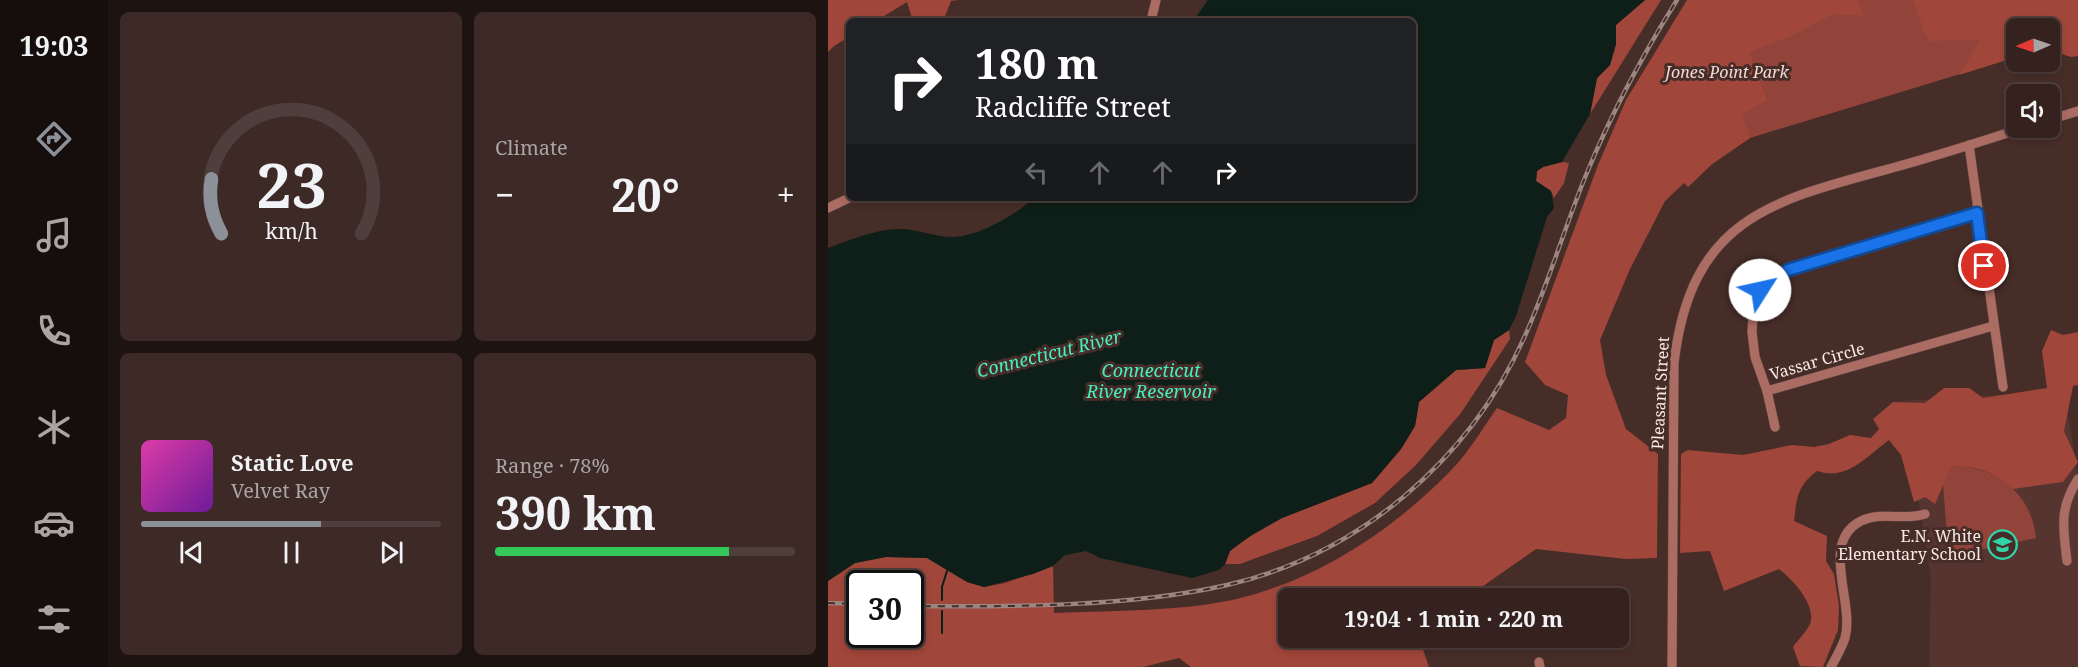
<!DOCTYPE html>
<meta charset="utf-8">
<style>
body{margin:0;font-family:"Noto Serif",serif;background:#3d2a27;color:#f1f3f6;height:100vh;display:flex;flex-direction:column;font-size:22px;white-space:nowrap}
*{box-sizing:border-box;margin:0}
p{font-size:20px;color:#aaa4a4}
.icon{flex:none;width:33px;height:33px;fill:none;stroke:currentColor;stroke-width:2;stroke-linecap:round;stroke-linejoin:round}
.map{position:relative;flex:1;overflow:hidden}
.sheet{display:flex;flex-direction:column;gap:12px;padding:12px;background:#1d1310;width:720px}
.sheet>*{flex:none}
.hud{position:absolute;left:18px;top:18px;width:570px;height:183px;border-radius:9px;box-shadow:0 3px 9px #0003,0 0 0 2px #4f3f3c;background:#202124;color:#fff;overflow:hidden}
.needle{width:39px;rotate:268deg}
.buttons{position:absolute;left:1178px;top:18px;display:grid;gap:12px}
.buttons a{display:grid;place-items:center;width:54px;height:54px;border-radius:9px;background:#35221e;box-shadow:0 3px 9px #0003,0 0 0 2px #4f3f3c;font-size:30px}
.speed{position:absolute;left:18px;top:570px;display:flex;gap:12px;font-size:30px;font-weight:700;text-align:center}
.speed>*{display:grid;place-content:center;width:78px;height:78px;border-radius:50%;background:#35221e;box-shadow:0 3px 9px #0003,0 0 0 2px #4f3f3c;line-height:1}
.speed .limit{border:3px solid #111;border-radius:9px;background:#fff;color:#111}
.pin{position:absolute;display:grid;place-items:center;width:51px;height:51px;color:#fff;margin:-26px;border:3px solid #fff;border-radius:50%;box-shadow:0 2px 6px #0007}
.me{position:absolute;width:66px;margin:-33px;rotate:55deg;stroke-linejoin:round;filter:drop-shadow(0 0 4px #0008)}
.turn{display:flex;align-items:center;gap:21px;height:126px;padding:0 30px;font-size:27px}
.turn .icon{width:78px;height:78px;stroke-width:2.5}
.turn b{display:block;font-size:42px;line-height:51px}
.lanes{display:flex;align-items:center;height:57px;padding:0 30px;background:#0003;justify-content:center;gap:30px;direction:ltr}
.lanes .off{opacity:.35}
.big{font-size:45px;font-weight:700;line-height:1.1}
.sheet .card{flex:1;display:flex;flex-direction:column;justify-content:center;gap:9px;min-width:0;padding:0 21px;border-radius:9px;background:#3d2a27}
.sheet .dial{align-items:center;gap:0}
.dial svg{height:156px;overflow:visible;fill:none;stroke:#4f3f3c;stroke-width:7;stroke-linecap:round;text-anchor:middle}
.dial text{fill:#f1f3f6;stroke:none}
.song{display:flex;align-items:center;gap:18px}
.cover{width:72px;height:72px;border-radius:9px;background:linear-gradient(135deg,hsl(320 70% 55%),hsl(280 70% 35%))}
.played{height:6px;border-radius:3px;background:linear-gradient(90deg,#8c9099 60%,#4f3f3c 60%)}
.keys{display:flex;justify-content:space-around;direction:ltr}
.heat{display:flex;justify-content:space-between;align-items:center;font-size:33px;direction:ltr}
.charge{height:9px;border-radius:4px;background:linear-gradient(90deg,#34c759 78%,#4f3f3c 0)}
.sheet .tiles{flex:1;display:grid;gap:12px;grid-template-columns:repeat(2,1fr)}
.trip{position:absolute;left:450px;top:588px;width:351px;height:60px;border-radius:9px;background:#35221e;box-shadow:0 3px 9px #0003,0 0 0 2px #4f3f3c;font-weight:700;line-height:60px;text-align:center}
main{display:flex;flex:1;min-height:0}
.dock{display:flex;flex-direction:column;width:108px;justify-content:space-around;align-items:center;background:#150e0c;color:#aaa4a4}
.dock .icon{width:42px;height:42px}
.dock .active{color:#8c9099}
.dock b{font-size:27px;color:#f1f3f6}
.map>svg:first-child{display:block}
.built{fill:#56342f}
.green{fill:#92443a}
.forest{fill:#a1463a;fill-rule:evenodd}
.water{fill:#0e1e18}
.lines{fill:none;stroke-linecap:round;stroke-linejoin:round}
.stream{stroke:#0e1e18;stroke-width:2}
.minor-casing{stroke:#644b46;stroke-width:10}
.minor{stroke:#ab6c63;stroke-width:9}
.rail-casing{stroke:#9b8581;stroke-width:4.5}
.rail{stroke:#472d28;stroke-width:2;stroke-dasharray:7;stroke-linecap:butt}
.route-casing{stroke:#114b97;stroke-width:15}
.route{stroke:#1a73e8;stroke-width:10}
.labels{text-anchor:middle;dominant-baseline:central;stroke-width:6;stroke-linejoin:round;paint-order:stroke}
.park-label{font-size:16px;font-style:italic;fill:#f2d8d3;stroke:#472d28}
.street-label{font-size:16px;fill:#fbe9e6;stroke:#472d28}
.poi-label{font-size:16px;fill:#fbe9e6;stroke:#472d28;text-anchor:end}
.water-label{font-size:18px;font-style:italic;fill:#44efc0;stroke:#472d28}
</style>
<main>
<nav class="dock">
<b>19:03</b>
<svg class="icon active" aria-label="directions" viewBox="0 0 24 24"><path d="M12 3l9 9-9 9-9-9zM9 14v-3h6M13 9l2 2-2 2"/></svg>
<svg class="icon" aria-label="music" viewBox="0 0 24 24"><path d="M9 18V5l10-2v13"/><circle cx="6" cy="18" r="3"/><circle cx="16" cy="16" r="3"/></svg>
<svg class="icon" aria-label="phone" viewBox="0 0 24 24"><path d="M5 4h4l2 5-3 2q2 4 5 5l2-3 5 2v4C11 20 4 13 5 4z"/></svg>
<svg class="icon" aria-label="climate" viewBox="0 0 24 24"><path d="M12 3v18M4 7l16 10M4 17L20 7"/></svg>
<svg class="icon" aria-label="car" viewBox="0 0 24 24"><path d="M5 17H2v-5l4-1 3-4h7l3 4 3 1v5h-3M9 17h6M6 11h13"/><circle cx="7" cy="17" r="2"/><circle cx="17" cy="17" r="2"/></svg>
<svg class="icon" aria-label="filters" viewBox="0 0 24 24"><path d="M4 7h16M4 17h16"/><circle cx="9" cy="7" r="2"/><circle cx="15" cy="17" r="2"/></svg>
</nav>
<section class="sheet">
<div class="tiles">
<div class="card dial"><svg viewBox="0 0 100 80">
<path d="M14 69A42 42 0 1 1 86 69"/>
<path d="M14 69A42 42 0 0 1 9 41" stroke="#8c9099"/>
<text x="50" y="56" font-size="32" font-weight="700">23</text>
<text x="50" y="72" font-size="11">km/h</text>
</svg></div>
<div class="card"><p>Climate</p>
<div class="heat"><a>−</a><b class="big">20°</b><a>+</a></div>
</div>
<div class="card">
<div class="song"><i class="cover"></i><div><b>Static Love</b><p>Velvet Ray</p></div></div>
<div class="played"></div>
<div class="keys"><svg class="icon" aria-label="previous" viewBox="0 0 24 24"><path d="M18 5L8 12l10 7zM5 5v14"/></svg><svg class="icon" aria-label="pause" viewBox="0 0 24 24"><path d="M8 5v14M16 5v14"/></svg><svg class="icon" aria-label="next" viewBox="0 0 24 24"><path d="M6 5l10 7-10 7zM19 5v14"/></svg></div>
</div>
<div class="card"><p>Range · 78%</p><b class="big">390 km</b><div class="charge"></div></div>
</div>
</section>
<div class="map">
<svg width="1250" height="667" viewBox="0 0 1250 667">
<rect width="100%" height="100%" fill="#472d28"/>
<polygon class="built" points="1236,391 1250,475 1250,667 1101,667 1103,577 1074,401"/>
<g class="green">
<polygon points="859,0 1250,0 1221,28 1188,28 1188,57 922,138 884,164 860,187"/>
<path d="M1123 467C1167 464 1204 494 1208 538L1127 555 1120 549 1115 484Z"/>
</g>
<g class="forest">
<polygon points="0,0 130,0 123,1 117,16 99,21 85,21 79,2 48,21 21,21 21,37 6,46 0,52"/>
<polygon points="817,0 833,0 762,114 769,78 782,65 788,44 788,25"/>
<path d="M859 0H1030L1036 16 1005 14 966 35 921 52 939 100 914 114 922 138 884 164 860 187 856 183 837 201 802 269 772 340 778 375 798 429 830 454 829 558 798 559 708 549 638 598H460V638H591L601 667H363L351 658 315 667H0V581L27 563 58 557 99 558 139 582 156 587 177 583 225 566 226 613C276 611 327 611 376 605 474 592 563 534 629 464 644 447 656 426 669 408L721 430 738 418 740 395 717 385 697 362 770 165 798 100ZM32 584H82V634H32Z"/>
<polygon points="1085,0 1250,0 1250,56 1243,57 1221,50 1221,28 1188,28 1188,57 1131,75 1152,40 1100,41"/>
<polygon points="734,162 741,163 736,183 726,198 723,191 708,181 709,171 715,167"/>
<polygon points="681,330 682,339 633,413 588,465 547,503 489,536 412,564 397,564 402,551 411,543 454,518 544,483 573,449 587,426 591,402 628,370 657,368 666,340"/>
<path d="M1223 330 1235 335 1250 332V385L1245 386 1236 431 1250 462 1235 482 1185 489C1167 472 1147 465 1123 467L1107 504 1097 497 1086 502 1073 455 1061 440C1038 457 1019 481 989 471 969 486 969 498 966 521L999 536 998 561 1006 574 1011 606 1010 630 995 667 972 666 965 647C970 640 978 632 982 624 989 605 964 579 951 569L896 591 882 551 852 553 853 454 860 450 915 455 964 445 986 447 1001 444 1022 435 1043 438 1051 429 1045 419 1065 402 1097 403 1116 388H1141L1155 398 1219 388 1214 351Z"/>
</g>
<path class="water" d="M380 0H817L788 25V44L782 65 769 78 762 114 734 162 715 167 709 171 708 181 723 191 726 208 719 217 688 316 681 330 666 340 657 368 628 370 591 402 587 426 573 449 544 483 454 518 425 534 402 551 397 564 391 570 364 578 272 558 258 551 237 555 225 566 205 574 156 587 139 582 99 558 58 557 27 563 0 581V248C21 240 49 229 72 229 90 229 109 238 127 237 153 235 187 215 206 198H585V21H365Z"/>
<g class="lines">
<g class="stream">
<polyline points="114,600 114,587 119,571"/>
<polyline points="114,611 114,633"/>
</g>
<defs>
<g id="minor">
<polyline points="323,21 328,0"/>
<polyline points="1221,120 1250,111"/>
<polyline points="1141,145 1175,387"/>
<polyline points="0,208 21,198"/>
<polyline points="1149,213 960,270 932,290 926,300 924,332 927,357 939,391 1165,326"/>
<polyline points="939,391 947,427"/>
<path d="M1239 561C1235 527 1231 509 1250 479"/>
<polyline points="711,662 712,667"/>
<path d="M844 667 846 363C863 220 940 201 1064 168 1108 156 1152 142 1195 128"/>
<path d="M1003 667C1008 658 1014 647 1017 638 1027 602 991 542 1033 521 1053 511 1076 521 1097 514"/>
</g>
</defs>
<use href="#minor" class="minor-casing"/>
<use href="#minor" class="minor"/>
<defs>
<g id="rail">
<polyline points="0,603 32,604"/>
<path d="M82 606C181 607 303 607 399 585 530 555 641 461 696 338 720 285 736 229 758 175 783 114 814 56 849 0"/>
</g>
</defs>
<use href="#rail" class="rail-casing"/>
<use href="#rail" class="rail"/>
</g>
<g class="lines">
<defs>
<polyline id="route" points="932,290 960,270 1149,213 1156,266"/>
</defs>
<use href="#route" class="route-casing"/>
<use href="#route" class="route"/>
</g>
<defs>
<symbol id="school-ring" viewBox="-11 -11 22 22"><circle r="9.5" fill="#472d28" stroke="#31d4a9" stroke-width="1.5"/><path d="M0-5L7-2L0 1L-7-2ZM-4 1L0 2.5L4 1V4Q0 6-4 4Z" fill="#31d4a9"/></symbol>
</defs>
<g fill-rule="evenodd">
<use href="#school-ring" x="1158" y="528" width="33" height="33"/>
</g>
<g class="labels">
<g class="park-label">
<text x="899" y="72">Jones Point Park</text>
</g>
<g class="street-label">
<text transform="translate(989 361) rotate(-16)">Vassar Circle</text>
<text transform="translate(832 393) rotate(-87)">Pleasant Street</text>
</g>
<g class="poi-label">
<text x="1153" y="536">E.N. White<tspan x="1153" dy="18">Elementary School</tspan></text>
</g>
<g class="water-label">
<text transform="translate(221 353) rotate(-14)">Connecticut River</text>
<text x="323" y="370">Connecticut<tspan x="323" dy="21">River Reservoir</tspan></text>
</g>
</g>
</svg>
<div class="buttons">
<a><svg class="needle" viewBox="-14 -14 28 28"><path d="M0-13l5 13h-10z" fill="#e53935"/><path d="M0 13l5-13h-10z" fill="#aaa4a4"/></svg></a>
<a><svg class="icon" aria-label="sound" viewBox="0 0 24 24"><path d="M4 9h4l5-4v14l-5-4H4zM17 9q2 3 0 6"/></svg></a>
</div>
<div class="speed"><div class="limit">30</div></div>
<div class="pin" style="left:1156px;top:266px;background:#d93025"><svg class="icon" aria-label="arrive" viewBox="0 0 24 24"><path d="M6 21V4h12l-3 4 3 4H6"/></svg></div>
<svg class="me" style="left:932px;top:290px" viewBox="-20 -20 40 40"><circle r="19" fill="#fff"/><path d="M0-13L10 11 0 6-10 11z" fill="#1a73e8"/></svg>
<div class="trip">19:04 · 1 min · 220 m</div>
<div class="hud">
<div class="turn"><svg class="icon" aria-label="right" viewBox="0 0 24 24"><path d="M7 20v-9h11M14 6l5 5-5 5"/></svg><div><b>180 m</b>Radcliffe Street</div></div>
<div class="lanes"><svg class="icon off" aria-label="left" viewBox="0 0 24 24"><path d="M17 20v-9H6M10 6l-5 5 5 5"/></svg><svg class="icon off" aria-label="ahead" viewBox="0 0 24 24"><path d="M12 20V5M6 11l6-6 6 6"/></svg><svg class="icon off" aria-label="ahead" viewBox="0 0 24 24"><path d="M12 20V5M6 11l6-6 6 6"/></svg><svg class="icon" aria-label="right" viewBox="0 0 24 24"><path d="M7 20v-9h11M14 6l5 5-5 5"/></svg></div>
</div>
</div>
</main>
